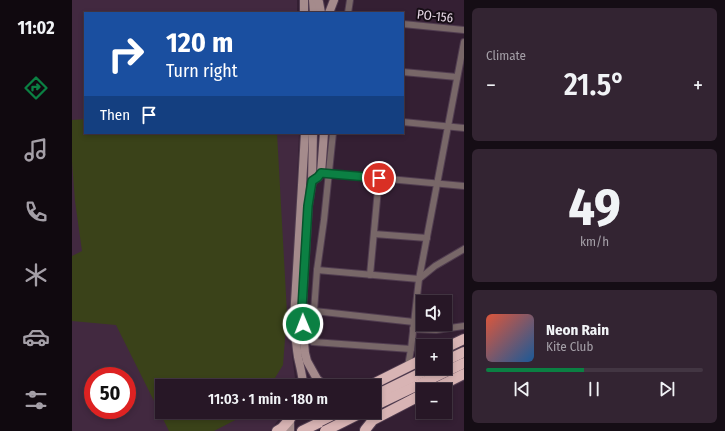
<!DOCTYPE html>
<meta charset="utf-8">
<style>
body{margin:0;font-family:"Fira Sans Condensed",sans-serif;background:#332432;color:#f1f3f6;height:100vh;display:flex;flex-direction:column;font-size:15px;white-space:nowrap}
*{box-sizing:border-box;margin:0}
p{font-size:13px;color:#a49fa7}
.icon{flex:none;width:22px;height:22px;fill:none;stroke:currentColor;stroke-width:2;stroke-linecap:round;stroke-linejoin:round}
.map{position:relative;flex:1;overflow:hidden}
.panel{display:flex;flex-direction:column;gap:8px;padding:8px;background:#150d15;width:261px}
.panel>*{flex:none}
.guide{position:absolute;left:12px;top:12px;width:320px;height:122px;border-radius:0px;box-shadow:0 2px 6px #0003,0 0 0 1px #433643;background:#1a4fa0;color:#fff;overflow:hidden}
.buttons{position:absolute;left:344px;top:295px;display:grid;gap:8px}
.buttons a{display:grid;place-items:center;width:36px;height:36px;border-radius:0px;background:#271726;box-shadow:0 2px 6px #0003,0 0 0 1px #433643;font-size:20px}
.speed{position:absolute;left:12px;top:367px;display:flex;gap:8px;font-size:20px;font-weight:700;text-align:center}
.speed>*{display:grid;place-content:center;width:52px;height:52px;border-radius:50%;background:#271726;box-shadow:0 2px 6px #0003,0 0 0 1px #433643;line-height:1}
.speed .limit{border:6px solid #d22;background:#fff;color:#111}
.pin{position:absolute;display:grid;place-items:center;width:34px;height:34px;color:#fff;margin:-17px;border:2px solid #fff;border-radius:50%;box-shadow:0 1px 4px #0007}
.me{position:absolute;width:44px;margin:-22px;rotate:359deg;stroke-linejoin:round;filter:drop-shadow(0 0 3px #0008)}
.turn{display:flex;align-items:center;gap:14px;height:84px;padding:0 16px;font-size:18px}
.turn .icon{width:52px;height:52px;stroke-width:2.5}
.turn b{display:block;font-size:28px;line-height:34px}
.then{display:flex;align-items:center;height:38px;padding:0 16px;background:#0003;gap:8px;font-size:15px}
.big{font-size:30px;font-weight:600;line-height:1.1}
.panel .tile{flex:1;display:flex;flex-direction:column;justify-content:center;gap:6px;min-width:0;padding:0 14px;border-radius:6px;background:#332432}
.panel .dial{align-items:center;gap:0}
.dial b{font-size:52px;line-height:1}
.song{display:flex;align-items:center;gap:12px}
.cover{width:48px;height:48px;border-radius:6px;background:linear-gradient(135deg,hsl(10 70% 55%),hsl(210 70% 35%))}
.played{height:4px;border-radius:2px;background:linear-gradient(90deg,#0b8043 45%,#433643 45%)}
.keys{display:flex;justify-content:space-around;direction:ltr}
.heat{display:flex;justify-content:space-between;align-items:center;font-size:22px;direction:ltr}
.trip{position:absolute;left:83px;top:379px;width:226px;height:40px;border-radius:0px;background:#271726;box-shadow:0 2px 6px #0003,0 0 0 1px #433643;font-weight:600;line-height:40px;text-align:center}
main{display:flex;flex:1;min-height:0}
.tab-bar{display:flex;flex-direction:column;width:72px;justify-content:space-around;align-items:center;background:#10090f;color:#a49fa7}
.tab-bar .icon{width:28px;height:28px}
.tab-bar .active{color:#0b8043}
.tab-bar b{font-size:18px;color:#f1f3f6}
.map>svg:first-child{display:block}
.built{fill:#422940;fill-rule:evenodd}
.green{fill:#3a4219}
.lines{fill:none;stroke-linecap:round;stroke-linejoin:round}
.minor-casing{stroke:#513d50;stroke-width:8}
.secondary-casing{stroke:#513d50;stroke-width:10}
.trunk-casing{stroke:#513d50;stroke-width:12}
.minor{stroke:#786768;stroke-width:6}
.secondary{stroke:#a58b8c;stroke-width:8}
.trunk{stroke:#d8b4b4;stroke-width:10}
.trunk-bridge-casing{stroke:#513d50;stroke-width:12;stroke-linecap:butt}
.trunk-bridge{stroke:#d8b4b4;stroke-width:10}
.route-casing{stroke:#07532c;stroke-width:10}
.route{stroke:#0b8043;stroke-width:7}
.labels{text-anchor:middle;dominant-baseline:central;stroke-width:4;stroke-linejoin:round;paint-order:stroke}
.street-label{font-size:13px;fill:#e8dae7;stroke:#160d15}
</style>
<main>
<nav class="tab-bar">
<b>11:02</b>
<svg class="icon active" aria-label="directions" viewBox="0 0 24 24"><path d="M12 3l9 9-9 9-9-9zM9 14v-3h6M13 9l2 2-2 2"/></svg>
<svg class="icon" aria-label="music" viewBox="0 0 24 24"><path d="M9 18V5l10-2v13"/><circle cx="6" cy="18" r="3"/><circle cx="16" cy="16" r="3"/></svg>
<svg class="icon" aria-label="phone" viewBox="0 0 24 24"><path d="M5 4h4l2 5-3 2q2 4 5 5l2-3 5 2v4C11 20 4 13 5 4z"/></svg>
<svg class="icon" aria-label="climate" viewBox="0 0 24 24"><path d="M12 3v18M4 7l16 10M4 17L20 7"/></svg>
<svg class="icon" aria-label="car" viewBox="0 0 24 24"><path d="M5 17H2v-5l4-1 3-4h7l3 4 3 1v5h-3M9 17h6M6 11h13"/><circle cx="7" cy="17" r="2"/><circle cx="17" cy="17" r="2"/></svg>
<svg class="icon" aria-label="filters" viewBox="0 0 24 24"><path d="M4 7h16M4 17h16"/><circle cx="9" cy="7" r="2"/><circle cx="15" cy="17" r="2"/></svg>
</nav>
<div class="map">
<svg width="392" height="431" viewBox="0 0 392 431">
<rect width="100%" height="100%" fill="#341f33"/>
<path class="built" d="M0 0H225V13H13V133H227L219 329 220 355 224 386H90V412H211L207 419 198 431H0ZM21 376H55V410H21Z"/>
<polygon class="green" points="13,119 13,133 205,133 215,313 211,365 198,386 90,386 90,412 175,412 173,415 142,431 97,431 44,325 0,321 0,256 10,251 3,201 0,162 0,120"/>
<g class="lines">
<defs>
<g id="minor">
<polyline points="276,13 278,0"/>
<polyline points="331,24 392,30"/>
<polyline points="331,72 385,77"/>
<polyline points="331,122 392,128"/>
<polyline points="252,173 392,186"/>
<polyline points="302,234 355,238"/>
<polyline points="245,270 347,279 363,266 392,249"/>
<polyline points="298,275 307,178"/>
<polyline points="230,311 242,311 342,322"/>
<polyline points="242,311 245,270 252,220 261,133"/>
<polyline points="341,329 364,330 392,326"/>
<polyline points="241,342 339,349"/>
<polyline points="336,366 339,349 347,279 392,42"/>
</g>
<g id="secondary">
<polyline points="232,0 232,13"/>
<polyline points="241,0 242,13"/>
<polyline points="245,0 247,2 249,13"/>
<polyline points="257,13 262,0"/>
<polyline points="241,133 240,181 236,206 230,308 231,331 233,353 235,361 245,379 253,386"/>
<polyline points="240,181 246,177 249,173 252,133"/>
<path d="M231 386C231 376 228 367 226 357 224 345 223 332 222 319L230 185 233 133"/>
<polyline points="218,431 218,419 220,412"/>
</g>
<g id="trunk">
<polyline points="373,348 392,339"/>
<polyline points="373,361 392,352"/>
<polyline points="297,386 351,359"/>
<polyline points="360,390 392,374"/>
<polyline points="302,396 359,368"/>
<polyline points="302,406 392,363"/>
<polyline points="293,430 301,420 351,394"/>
<polyline points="205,431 210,428 218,419"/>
<polyline points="230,431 269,412"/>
</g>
</defs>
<use href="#minor" class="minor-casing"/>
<use href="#secondary" class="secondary-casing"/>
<use href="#trunk" class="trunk-casing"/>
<use href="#minor" class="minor"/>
<use href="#secondary" class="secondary"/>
<use href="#trunk" class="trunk"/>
<defs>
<polyline id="trunk-bridge" points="253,431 291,412"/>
</defs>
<use href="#trunk-bridge" class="trunk-bridge-casing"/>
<use href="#trunk-bridge" class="trunk-bridge"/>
</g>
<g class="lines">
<defs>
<polyline id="route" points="231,324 230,308 236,206 240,181 246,177 249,173 307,178"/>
</defs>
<use href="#route" class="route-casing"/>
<use href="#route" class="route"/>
</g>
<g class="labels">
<g class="street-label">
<text transform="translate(363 16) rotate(6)">PO-156</text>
</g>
</g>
</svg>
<div class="buttons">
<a><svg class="icon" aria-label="sound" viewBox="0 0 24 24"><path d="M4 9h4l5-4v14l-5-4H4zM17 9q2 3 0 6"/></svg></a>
<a>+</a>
<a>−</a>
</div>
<div class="speed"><div class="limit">50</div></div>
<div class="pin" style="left:307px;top:178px;background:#d93025"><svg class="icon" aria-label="arrive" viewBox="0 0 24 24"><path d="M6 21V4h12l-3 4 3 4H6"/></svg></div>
<svg class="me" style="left:231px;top:324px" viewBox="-20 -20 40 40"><circle r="17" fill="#0b8043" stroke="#fff" stroke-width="3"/><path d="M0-11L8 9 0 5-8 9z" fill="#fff"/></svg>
<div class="trip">11:03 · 1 min · 180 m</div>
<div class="guide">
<div class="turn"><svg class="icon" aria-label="right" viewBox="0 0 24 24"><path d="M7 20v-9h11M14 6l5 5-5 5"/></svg><div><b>120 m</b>Turn right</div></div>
<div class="then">Then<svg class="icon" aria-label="arrive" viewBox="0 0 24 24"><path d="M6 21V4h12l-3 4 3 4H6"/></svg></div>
</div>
</div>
<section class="panel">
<div class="tile"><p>Climate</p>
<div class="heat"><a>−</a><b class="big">21.5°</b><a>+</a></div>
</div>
<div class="tile dial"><b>49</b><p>km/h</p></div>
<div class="tile">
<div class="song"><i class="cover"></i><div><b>Neon Rain</b><p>Kite Club</p></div></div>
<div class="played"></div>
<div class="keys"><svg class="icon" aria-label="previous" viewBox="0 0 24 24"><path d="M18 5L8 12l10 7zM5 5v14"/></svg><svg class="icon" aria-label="pause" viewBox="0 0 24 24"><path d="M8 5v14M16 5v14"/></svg><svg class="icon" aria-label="next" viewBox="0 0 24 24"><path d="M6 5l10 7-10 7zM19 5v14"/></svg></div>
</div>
</section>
</main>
